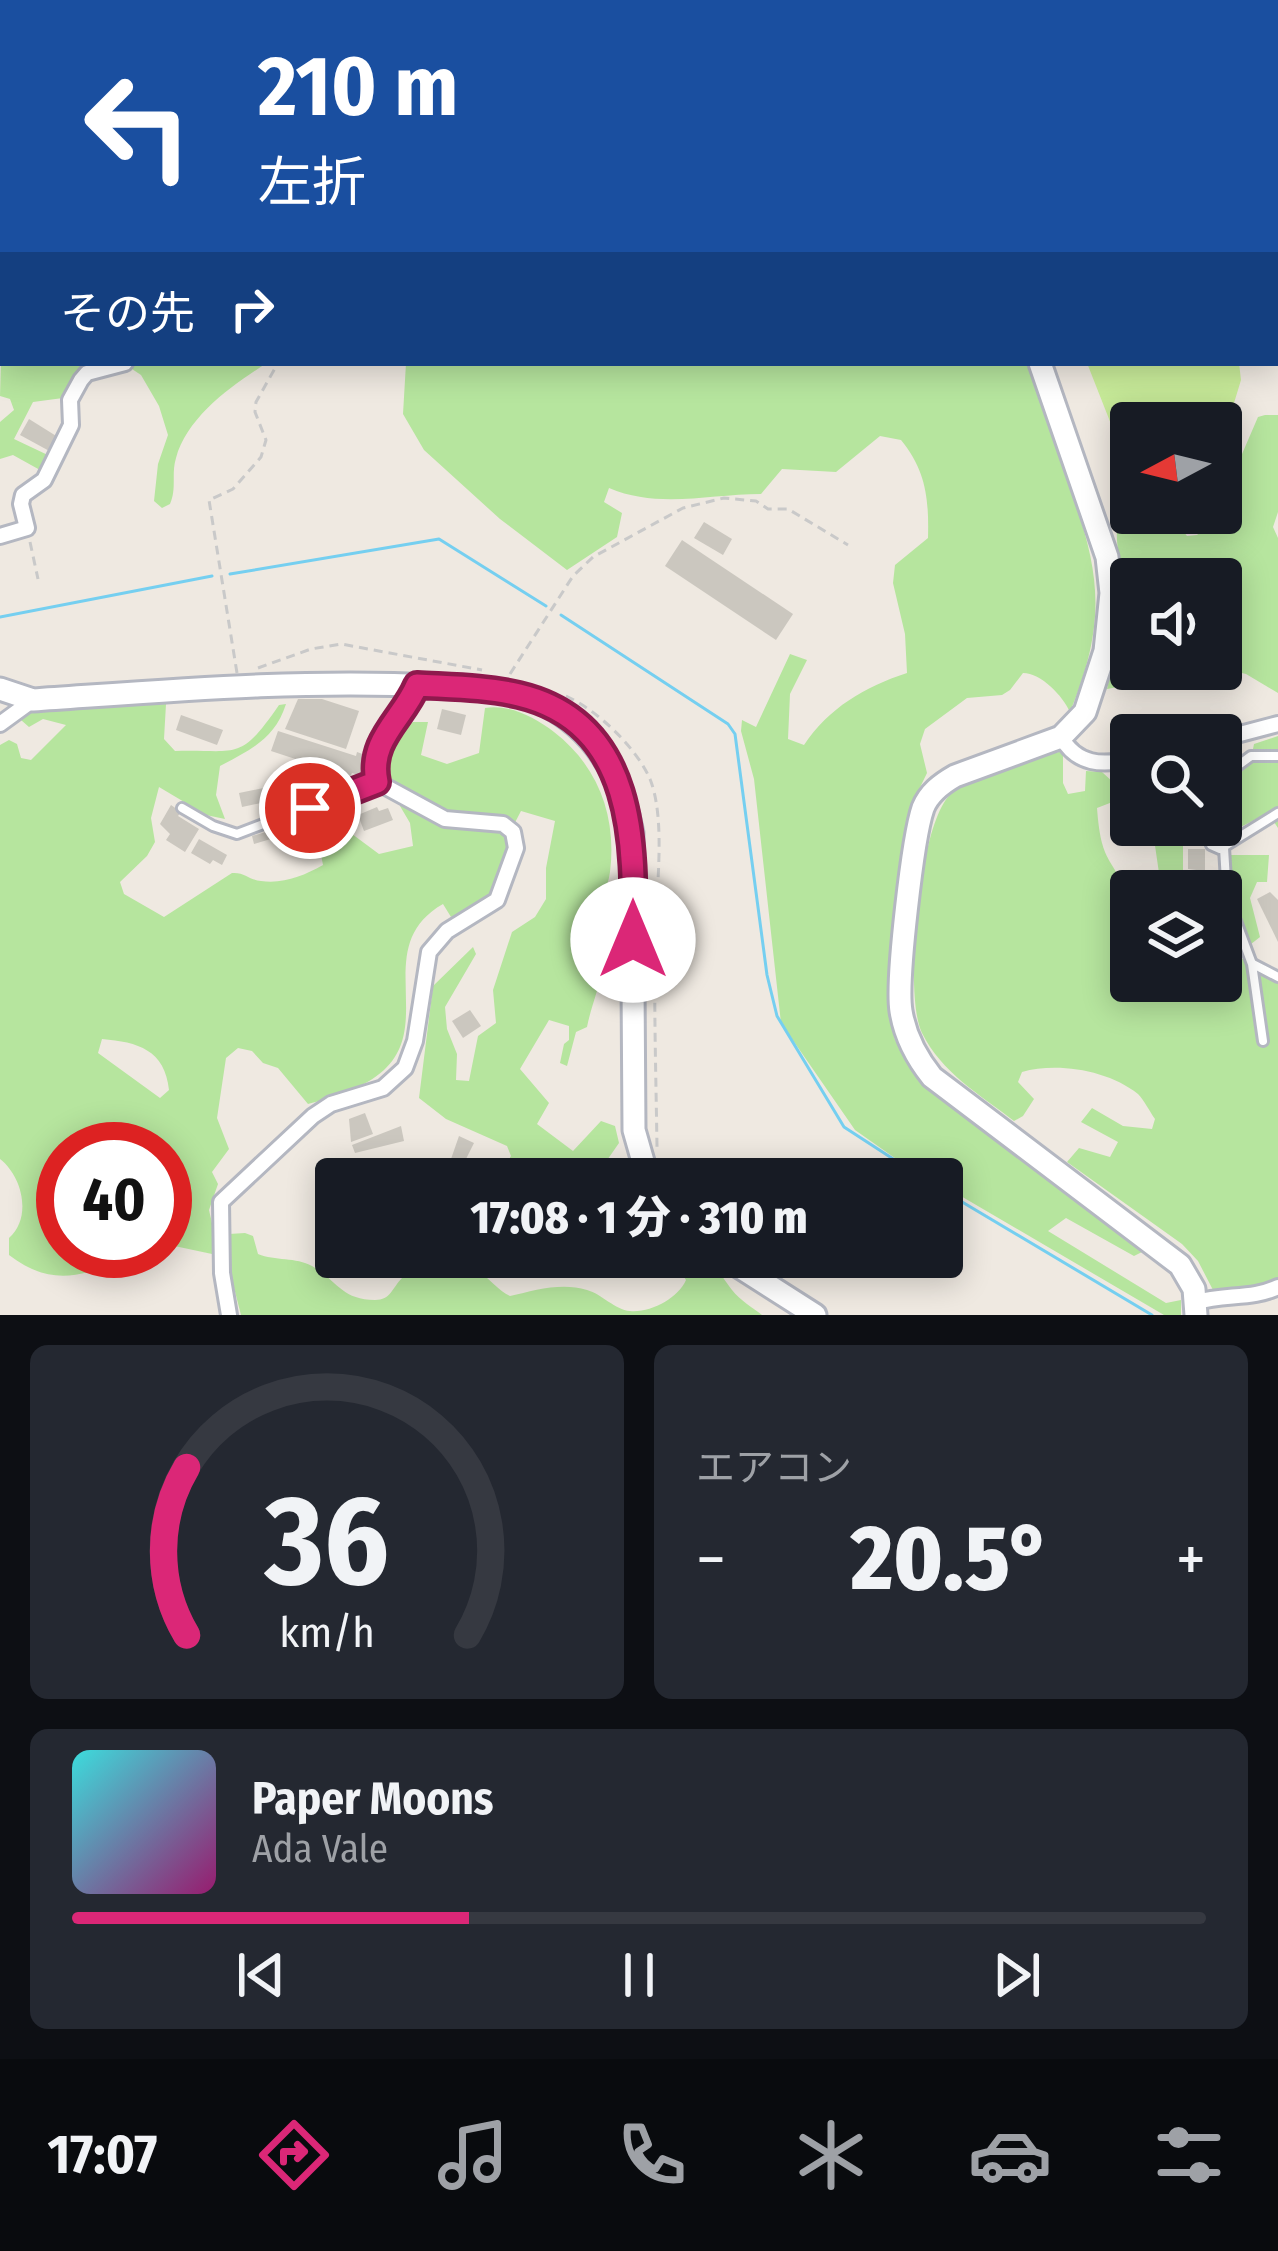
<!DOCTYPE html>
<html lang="ja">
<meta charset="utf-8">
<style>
body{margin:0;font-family:"Fira Sans Condensed","Noto Sans JP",sans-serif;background:#242831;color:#f1f3f6;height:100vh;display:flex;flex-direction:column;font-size:45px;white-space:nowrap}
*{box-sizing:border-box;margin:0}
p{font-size:39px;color:#9ea1a6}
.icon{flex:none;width:66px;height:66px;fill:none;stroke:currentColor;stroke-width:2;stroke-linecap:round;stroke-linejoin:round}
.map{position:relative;height:1315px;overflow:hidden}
.sheet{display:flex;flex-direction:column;gap:30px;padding:30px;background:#0d0f14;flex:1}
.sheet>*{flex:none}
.top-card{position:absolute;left:0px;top:0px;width:1278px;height:366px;box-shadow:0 6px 30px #0003;background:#1a4fa0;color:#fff;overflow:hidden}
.needle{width:78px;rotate:263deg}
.fabs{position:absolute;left:1110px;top:402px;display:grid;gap:24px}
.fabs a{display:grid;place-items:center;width:132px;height:132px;border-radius:12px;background:#171b24;box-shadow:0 6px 30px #0003;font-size:60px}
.speed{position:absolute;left:36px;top:1122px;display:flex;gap:24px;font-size:60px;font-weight:700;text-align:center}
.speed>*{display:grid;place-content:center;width:156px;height:156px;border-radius:50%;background:#171b24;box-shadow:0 6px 30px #0003;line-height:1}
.speed .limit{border:18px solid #d22;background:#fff;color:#111}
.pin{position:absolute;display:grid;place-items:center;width:102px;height:102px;color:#fff;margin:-51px;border:6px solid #fff;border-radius:50%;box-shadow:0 3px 12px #0007}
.me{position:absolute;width:132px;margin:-66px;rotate:0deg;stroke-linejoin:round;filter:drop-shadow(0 0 9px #0008)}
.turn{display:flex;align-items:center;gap:42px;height:252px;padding:0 60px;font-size:54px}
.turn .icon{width:156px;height:156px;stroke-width:2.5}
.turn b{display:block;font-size:84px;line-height:102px}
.then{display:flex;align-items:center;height:114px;padding:0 60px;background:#0003;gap:24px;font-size:45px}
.big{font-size:90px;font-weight:800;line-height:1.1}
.sheet .card{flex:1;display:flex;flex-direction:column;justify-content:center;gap:18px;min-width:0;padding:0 42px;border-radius:18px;background:#242831}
.sheet .dial{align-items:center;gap:0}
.dial svg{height:312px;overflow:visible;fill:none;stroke:#363941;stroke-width:7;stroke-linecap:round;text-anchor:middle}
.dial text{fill:#f1f3f6;stroke:none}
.song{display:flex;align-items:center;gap:36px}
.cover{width:144px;height:144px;border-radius:18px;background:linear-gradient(135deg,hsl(180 70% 55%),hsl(320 70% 35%))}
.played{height:12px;border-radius:6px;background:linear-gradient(90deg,#db2777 35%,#363941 35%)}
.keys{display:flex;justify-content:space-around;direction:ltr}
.heat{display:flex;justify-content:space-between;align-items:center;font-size:66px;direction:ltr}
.sheet .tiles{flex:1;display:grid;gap:30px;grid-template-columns:1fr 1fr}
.card:last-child{grid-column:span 2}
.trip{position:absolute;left:315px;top:1158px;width:648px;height:120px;border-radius:12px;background:#171b24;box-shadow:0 6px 30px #0003;font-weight:800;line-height:120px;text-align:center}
.tabs{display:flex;height:192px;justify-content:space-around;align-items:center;background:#090b0e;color:#9ea1a6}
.tabs .icon{width:84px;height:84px}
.tabs .active{color:#db2777}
.tabs b{font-size:54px;color:#f1f3f6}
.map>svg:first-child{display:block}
.green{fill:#b6e59e;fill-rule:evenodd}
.pitch{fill:#c9ec9a}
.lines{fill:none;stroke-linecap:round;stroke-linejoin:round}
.stream{stroke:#75cff0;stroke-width:3}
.building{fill:#cbc7bf}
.lane-casing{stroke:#b4b7c1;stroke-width:14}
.street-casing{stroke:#b4b7c1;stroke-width:20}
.secondary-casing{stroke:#b4b7c1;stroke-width:27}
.path{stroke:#c9c9c9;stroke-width:3;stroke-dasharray:9 6;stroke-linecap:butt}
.lane{stroke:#fff;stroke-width:8}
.street{stroke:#fff;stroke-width:14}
.secondary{stroke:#fff;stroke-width:21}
.route-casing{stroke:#8e194d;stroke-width:30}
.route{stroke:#db2777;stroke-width:21}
</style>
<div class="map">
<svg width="1278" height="1315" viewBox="0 0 1278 1315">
<rect width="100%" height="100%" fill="#efe9e1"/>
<g class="green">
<polygon points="3,286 3,363 110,363 78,371 63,398 33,402 14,439 52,457 40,470 13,455 0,459 0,422 14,410 10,399 0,396"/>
<path d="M123 363H267C232 385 187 417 176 458 171 474 177 488 170 504L162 508 154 501 158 464 168 435 159 406 141 375Z"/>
<path d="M406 363H1027C1042 384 1047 417 1055 442 1091 551 1117 599 1070 712 1063 696 1041 673 1023 673L1010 690 1002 695 967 698 925 729 920 744 927 773 909 810 902 847 889 1001 895 1040 926 1088 1146 1250 1134 1256 1066 1218 1048 1231 1166 1303 1181 1300V1315H1164L942 1185V1179H931L902 1163 855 1130 781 1023 754 779 741 731 742 720 756 727 790 654 807 660 790 694 788 739 804 745C829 708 864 687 907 673L905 634 893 583 895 565 928 538C929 498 926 471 901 440L880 436 836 472 782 469 761 494C710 494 658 509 609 488L604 502 622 513 617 537 567 570 500 519 424 450 403 414Z"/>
<path d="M1265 415H1278V512L1273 527 1278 538V693L1246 674 1221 668V579H1131V669H1217L1107 689C1115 655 1124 618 1122 583 1121 558 1113 540 1119 515L1131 511 1187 513 1181 528 1187 536 1197 535 1221 513 1223 498 1258 417Z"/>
<path d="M166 704 164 739 175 751C238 749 239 763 279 705L286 704C275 739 250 750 220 766L216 795 225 819 206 815 159 787 151 818 155 842 147 856 120 882 124 894 164 917 232 873C245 872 249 880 261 881 284 884 303 876 323 865L318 839 352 834 379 854 413 846 410 823 400 806 407 792 388 780 383 765 393 734 413 722H428L421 755 447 764 479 753 485 708C509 704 534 717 554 732 598 766 617 816 610 872 608 887 600 902 597 917 595 932 602 949 602 964 601 985 591 1006 587 1027L576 1032 567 1066 560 1063 564 1044 569 1040V1026L549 1020 520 1069 549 1103 537 1124 573 1151 601 1121 615 1126 619 1143 594 1179H470L466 1176 469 1169C486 1166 501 1175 511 1156L507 1146 446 1119 419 1098 433 986 473 947 476 954 445 1007 447 1029 457 1054 456 1080 469 1081 478 1036 496 1023 493 990 512 932 535 917 546 899V868L555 821 521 811 509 834C514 856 498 893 479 905 471 910 460 913 451 917L443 904C371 945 435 1023 384 1070 366 1087 332 1098 308 1104L278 1068 263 1063 252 1051 238 1048 226 1058 217 1118 229 1149 212 1172 218 1184 209 1210 214 1232 212 1254 165 1244V1149H63V1251H94L89 1272C58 1280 35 1275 9 1255V1238C32 1218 23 1177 0 1159V745L9 740 17 744 21 758 31 760 66 725 43 719 29 727 21 720 34 711ZM102 1039C138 1042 165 1050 169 1090L160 1098 98 1053Z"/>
<polygon points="1278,736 1278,828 1268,813 1231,832 1223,821 1239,811 1225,787 1250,764 1254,744"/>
<path d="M1063 751V783L1068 794 1085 791 1086 771 1102 772 1114 783 1115 801 1097 808C1101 859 1108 855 1130 895 1137 908 1131 963 1131 981H1221V898L1234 896 1229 855H1269L1267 882H1257L1250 898 1260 937 1237 955 1278 984V1280L1263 1286 1213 1290 1198 1261 1182 1244 1067 1162 1079 1148 1110 1157 1118 1142 1081 1122 1092 1108 1123 1126 1152 1129 1155 1119C1150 1112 1144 1100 1138 1094 1108 1070 1057 1062 1022 1072L1018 1082 1034 1099 1023 1116 1014 1121C979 1094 942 1073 922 1033 903 995 919 819 952 793 983 769 1026 760 1063 751Z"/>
<polygon points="1152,825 1199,825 1201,839 1183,840 1183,890 1187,891 1153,891 1159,873"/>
<path d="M245 1233 253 1236 258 1254C275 1261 296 1257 312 1266 336 1279 341 1300 375 1300 391 1300 392 1288 402 1278 415 1265 467 1262 482 1274 493 1282 498 1290 510 1296 535 1290 562 1282 587 1290 602 1294 615 1310 630 1311 651 1313 678 1298 686 1280L671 1257C719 1257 706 1256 732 1290 740 1300 753 1308 762 1315H241L232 1280 229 1234Z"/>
</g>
<polygon class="pitch" points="1087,363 1239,363 1241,380 1234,403 1221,429 1221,423 1131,423 1131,475"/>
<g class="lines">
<g class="stream">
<polyline points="230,574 439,539 546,606"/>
<polyline points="561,615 728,724 735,734 767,975 777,1016 844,1127 924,1179"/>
<polyline points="0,617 212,576"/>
<polyline points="942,1190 1152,1315"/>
</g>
</g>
<g class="building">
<polygon points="29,419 61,439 53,453 20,435"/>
<polygon points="704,522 732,539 723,555 694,538"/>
<polygon points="682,540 793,614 776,640 665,566"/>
<polygon points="298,699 322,699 359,711 346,749 285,729"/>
<polygon points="442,709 466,715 461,735 437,729"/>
<polygon points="181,715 223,730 217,745 176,730"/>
<polygon points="278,731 356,756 357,752 368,756 362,776 352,773 350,777 271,751"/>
<polygon points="273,786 275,800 242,807 239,793"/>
<polygon points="171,805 181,812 178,816 199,829 185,852 166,840 170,834 160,824"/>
<polygon points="377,807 379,811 388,808 393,820 364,831 358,815"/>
<polygon points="330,811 331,821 342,819 343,832 321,834 320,825 309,827 307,813"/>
<polygon points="299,822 301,830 254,844 252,836"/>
<polygon points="199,839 227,855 222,865 213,860 210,864 191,853"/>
<polygon points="1188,849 1205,849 1205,871 1188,869"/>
<polygon points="1270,892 1278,900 1278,942 1257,899"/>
<polygon points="470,1010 481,1026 463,1038 452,1021"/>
<polygon points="365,1113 373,1134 351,1142 349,1119"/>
<polygon points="401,1126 404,1141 355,1153 352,1145"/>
<polygon points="459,1136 474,1143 463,1165 451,1159"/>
</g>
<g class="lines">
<defs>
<g id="lane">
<polyline points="1221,778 1251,756 1278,756"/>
<polyline points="182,808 213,826 237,834 375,782"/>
<polyline points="1205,825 1211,845 1220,849 1278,813"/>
<polyline points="1224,848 1227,897 1252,964 1263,1041"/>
<polyline points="1253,964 1278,977"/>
</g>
<g id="street">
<polyline points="1275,252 1278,251"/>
<polyline points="0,281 3,280"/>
<polyline points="0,536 27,528 21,504 23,495 44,480 71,425 70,400 81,380 87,373 125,363"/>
<polyline points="0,724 33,700"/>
<path d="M1061 737C1077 765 1102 766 1131 759"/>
<polyline points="1221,739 1278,724"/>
<path d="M1197 1302C1223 1294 1254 1299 1278 1287"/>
<path d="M229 1315 222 1273 221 1202 313 1116 331 1104 383 1088 405 1068 415 1041 429 952 447 931 497 900 516 848 513 832 503 824 445 819 377 782C368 740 403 720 417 685"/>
</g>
<g id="secondary">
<polyline points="341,0 345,0"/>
<polyline points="809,0 817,3"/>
<polyline points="117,3 122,0"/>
<polyline points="853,3 862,0"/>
<polyline points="0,150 3,144"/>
<path d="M1040 363 1107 557 1111 593 1105 651 1085 712 1061 737 955 776C941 784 929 793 923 808 913 837 896 981 901 1011 905 1036 916 1057 932 1077L1180 1265 1194 1289 1196 1315"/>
<path d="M0 689 33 700C166 691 300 679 435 686 470 688 510 687 542 703 596 730 621 776 632 833L634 1130 648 1179"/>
<polyline points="724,1257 815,1315"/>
</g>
</defs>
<use href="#lane" class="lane-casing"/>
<use href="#street" class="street-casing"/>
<use href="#secondary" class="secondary-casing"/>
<g class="path">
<polyline points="30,542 38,579"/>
<polyline points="258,668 311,649 341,644 482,670"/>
<polyline points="237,673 209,500 233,489 261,457 266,440 255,412 256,402 278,363"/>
<polyline points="510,674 573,576 593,557 683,508 724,498 756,501 768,509 788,509 848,545"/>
<path d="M566 696C597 710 636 747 650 779 667 822 655 897 655 944 654 1012 656 1079 657 1147"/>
</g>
<use href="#lane" class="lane"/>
<use href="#street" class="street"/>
<use href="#secondary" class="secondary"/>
</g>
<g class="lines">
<defs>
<path id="route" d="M310 808 377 782C368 740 403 719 417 685 451 687 486 687 519 695 636 723 635 844 633 940"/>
</defs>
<use href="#route" class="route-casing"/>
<use href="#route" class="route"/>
</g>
</svg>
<div class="fabs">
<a><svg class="needle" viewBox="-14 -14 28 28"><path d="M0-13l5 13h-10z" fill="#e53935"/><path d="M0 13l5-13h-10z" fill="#9ea1a6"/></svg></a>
<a><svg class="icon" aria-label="sound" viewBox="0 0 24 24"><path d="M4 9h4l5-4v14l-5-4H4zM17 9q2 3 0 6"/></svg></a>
<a><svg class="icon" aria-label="search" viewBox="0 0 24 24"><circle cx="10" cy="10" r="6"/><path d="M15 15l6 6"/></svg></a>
<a><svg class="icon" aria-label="layers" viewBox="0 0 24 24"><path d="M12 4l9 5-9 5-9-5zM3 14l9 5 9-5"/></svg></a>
</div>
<div class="speed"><div class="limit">40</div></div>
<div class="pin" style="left:310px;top:808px;background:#d93025"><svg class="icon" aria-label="arrive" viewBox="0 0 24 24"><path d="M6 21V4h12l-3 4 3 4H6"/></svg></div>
<svg class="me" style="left:633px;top:940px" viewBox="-20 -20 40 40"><circle r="19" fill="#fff"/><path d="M0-13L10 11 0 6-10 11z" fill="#db2777"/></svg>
<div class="trip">17:08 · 1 分 · 310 m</div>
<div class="top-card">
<div class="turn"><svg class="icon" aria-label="left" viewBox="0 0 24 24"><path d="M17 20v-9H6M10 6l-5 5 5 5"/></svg><div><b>210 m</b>左折</div></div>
<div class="then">その先<svg class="icon" aria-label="right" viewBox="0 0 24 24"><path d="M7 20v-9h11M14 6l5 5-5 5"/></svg></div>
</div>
</div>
<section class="sheet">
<div class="tiles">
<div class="card dial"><svg viewBox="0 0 100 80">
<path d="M14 69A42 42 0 1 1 86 69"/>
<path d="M14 69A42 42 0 0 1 14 26" stroke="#db2777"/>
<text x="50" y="56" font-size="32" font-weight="700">36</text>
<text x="50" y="72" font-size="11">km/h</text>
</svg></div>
<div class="card"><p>エアコン</p>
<div class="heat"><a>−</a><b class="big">20.5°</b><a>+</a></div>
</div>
<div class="card">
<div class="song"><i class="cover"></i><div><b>Paper Moons</b><p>Ada Vale</p></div></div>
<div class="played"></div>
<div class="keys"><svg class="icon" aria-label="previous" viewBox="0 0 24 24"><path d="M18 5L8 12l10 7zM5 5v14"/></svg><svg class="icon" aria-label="pause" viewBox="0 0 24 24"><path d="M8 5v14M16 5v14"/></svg><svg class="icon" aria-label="next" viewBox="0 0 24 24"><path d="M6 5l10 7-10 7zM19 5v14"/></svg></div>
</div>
</div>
</section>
<nav class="tabs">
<b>17:07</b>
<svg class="icon active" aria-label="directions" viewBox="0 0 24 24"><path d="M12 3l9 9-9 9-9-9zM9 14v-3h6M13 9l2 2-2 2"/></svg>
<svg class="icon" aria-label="music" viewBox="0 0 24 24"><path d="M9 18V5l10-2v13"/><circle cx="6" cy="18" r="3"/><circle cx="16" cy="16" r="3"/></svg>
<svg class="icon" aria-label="phone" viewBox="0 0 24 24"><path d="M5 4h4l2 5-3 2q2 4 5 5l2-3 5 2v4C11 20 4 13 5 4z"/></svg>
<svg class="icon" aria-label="climate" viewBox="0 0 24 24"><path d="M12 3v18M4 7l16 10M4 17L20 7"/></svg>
<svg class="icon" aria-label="car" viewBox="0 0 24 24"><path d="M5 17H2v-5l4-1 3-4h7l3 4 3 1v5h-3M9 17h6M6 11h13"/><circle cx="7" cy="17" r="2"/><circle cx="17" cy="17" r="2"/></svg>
<svg class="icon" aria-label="filters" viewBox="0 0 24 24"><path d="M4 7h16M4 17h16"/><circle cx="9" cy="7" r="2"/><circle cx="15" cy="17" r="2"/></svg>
</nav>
